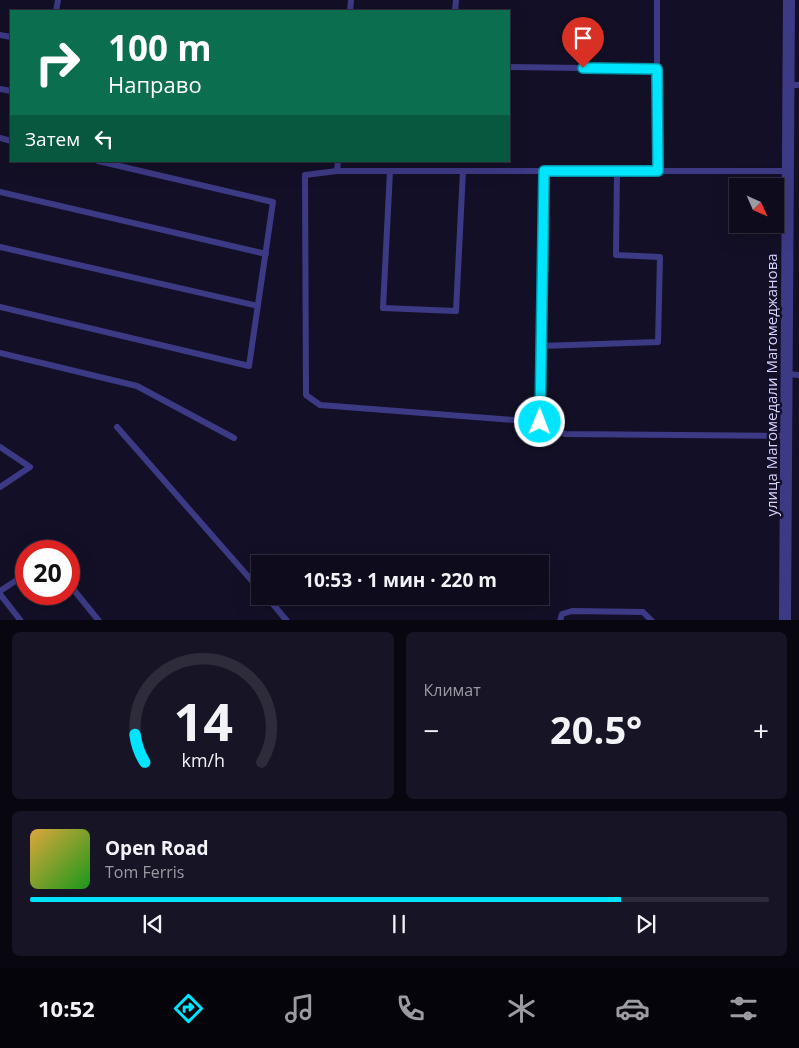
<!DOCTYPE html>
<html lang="ru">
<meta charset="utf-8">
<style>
body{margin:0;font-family:"Open Sans",sans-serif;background:#171425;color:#f1f3f6;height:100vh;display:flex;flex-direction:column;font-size:19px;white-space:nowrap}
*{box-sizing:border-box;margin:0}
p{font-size:16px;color:#9b9ba3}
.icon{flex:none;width:28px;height:28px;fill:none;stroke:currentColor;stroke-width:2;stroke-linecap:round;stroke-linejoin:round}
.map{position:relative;height:620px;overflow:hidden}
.side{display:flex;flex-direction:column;gap:12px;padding:12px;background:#08060f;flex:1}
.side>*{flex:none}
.banner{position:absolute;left:10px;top:10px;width:500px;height:152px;border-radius:0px;box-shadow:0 5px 20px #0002,0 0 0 1px #2e2b3b;background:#0b6e4f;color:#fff;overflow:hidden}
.needle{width:32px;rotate:135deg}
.tools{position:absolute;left:729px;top:178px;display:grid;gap:10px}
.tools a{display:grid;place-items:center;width:55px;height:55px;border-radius:0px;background:#0e0b1c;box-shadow:0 5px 20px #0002,0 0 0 1px #2e2b3b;font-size:25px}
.speed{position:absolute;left:15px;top:540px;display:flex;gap:10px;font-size:25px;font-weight:700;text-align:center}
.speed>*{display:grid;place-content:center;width:65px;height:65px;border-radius:50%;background:#0e0b1c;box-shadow:0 5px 20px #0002,0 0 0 1px #2e2b3b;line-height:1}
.speed .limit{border:8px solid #d22;background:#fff;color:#111}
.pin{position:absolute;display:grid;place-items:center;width:42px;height:42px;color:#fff;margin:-51px -21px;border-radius:50% 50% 50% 0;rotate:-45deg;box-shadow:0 0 5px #0007}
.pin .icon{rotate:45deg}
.me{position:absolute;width:55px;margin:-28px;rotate:1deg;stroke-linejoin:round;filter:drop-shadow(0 0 4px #0008)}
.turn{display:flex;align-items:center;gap:18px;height:105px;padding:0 15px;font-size:22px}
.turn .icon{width:65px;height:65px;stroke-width:2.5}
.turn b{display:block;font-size:35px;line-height:42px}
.then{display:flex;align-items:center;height:48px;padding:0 15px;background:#0003;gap:10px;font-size:19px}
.big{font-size:38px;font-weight:700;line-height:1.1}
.side .tile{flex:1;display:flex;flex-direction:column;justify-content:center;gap:8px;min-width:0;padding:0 18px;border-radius:8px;background:#171425}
.side .dial{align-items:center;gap:0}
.dial svg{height:130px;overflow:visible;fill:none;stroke:#2e2b3b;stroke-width:7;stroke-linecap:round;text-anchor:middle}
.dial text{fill:#f1f3f6;stroke:none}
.song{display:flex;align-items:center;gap:15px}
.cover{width:60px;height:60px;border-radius:8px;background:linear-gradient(135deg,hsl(40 70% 55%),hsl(120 70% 35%))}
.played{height:5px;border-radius:2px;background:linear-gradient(90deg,#00e5ff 80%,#2e2b3b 80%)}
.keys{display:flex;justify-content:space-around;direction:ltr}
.heat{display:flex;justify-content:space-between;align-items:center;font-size:28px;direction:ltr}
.side .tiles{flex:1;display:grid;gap:12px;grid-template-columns:1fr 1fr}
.tile:last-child{grid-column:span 2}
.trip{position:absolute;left:251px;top:555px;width:298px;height:50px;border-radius:0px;background:#0e0b1c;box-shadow:0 5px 20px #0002,0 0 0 1px #2e2b3b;font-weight:700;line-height:50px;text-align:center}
.tab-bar{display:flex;height:80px;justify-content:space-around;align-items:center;background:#06040b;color:#9b9ba3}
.tab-bar .icon{width:35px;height:35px}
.tab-bar .selected{color:#00e5ff}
.tab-bar b{font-size:22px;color:#f1f3f6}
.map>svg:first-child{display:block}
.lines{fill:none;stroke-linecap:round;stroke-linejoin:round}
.service{stroke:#3d3a85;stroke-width:6}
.minor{stroke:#3d3a85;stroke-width:12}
.route-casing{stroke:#0095a6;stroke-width:12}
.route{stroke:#00e5ff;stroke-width:9}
.labels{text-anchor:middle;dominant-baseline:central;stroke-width:5;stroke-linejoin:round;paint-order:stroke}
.street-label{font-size:15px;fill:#d9d4ff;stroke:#130f26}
</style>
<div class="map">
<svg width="799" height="621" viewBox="0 0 799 621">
<rect width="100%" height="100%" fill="#130f26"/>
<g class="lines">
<g class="service">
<polyline points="657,0 657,171"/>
<polyline points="56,11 58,0"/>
<polyline points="350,11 351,0"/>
<polyline points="455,11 456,0"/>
<polyline points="0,35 11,37"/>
<polyline points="509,67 657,69"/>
<polyline points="789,85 799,85"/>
<polyline points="0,89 11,91"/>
<polyline points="0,138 11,141"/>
<polyline points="337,171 338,161"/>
<polyline points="390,171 383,308 456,311 463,171"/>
<polyline points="0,192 266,254"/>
<polyline points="0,247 258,306"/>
<polyline points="0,307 249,366 273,202 98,161"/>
<polyline points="541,346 658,342 660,257 616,255 617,172"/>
<polyline points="0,353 137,386 234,438"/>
<polyline points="787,374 799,375"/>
<polyline points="540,422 544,171"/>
<polyline points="117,427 260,590"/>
<polyline points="787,436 565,434 540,422 320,405 306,395 305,175 337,171 788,171"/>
<polyline points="0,447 30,467 0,487"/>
<polyline points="69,584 99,621"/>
<polyline points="0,591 26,574"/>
<polyline points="0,594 21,621"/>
<polyline points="266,596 287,621"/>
<polyline points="560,621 562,614 572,611 643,612 652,621"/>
</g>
<polyline class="minor" points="785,621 789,0"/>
</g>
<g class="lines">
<defs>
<polyline id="route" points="540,422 544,171 658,171 657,69 583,68"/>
</defs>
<use href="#route" class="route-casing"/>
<use href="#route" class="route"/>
</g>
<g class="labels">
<g class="street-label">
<text transform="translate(771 385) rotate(-90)">улица Магомедали Магомеджановa</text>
</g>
</g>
</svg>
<div class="tools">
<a><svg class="needle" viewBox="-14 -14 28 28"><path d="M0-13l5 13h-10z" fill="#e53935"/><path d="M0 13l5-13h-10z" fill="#9b9ba3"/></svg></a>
</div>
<div class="speed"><div class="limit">20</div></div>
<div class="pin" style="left:583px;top:68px;background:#d93025"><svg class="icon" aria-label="arrive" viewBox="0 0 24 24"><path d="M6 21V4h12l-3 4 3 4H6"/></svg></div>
<svg class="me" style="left:540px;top:422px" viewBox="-20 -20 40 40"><circle r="17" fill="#00e5ff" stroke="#fff" stroke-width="3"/><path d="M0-11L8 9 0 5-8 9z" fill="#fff"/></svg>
<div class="trip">10:53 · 1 мин · 220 m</div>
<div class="banner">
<div class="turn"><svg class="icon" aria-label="right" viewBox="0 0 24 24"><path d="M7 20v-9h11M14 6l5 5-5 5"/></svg><div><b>100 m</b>Направо</div></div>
<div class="then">Затем<svg class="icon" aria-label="left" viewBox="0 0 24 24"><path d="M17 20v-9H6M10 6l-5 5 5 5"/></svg></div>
</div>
</div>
<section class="side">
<div class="tiles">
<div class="tile dial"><svg viewBox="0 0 100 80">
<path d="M14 69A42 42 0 1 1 86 69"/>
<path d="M14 69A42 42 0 0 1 8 52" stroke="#00e5ff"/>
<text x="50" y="56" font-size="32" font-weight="700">14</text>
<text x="50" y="72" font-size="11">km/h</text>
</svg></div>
<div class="tile"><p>Климат</p>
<div class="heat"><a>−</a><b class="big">20.5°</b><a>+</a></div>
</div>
<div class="tile">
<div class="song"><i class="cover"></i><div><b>Open Road</b><p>Tom Ferris</p></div></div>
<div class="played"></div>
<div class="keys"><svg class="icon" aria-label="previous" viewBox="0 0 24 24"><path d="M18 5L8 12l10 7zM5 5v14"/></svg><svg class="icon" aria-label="pause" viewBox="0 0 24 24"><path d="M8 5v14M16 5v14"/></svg><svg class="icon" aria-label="next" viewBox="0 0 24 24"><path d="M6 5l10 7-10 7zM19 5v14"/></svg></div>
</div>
</div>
</section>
<nav class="tab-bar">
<b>10:52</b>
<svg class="icon selected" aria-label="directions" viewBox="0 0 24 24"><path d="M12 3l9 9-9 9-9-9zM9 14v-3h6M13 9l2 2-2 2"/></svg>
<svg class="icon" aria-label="music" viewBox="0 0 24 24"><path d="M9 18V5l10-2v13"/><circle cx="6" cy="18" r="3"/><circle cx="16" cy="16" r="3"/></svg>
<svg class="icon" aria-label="phone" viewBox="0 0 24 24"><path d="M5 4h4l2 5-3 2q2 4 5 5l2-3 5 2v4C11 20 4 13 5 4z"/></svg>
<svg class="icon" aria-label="climate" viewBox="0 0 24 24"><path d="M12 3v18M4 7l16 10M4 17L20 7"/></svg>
<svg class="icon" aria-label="car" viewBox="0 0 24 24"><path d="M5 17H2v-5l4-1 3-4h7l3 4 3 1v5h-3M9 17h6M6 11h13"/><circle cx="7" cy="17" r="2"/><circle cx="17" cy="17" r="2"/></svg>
<svg class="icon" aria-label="filters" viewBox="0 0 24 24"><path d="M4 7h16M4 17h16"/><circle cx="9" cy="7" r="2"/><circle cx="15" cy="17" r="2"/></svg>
</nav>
